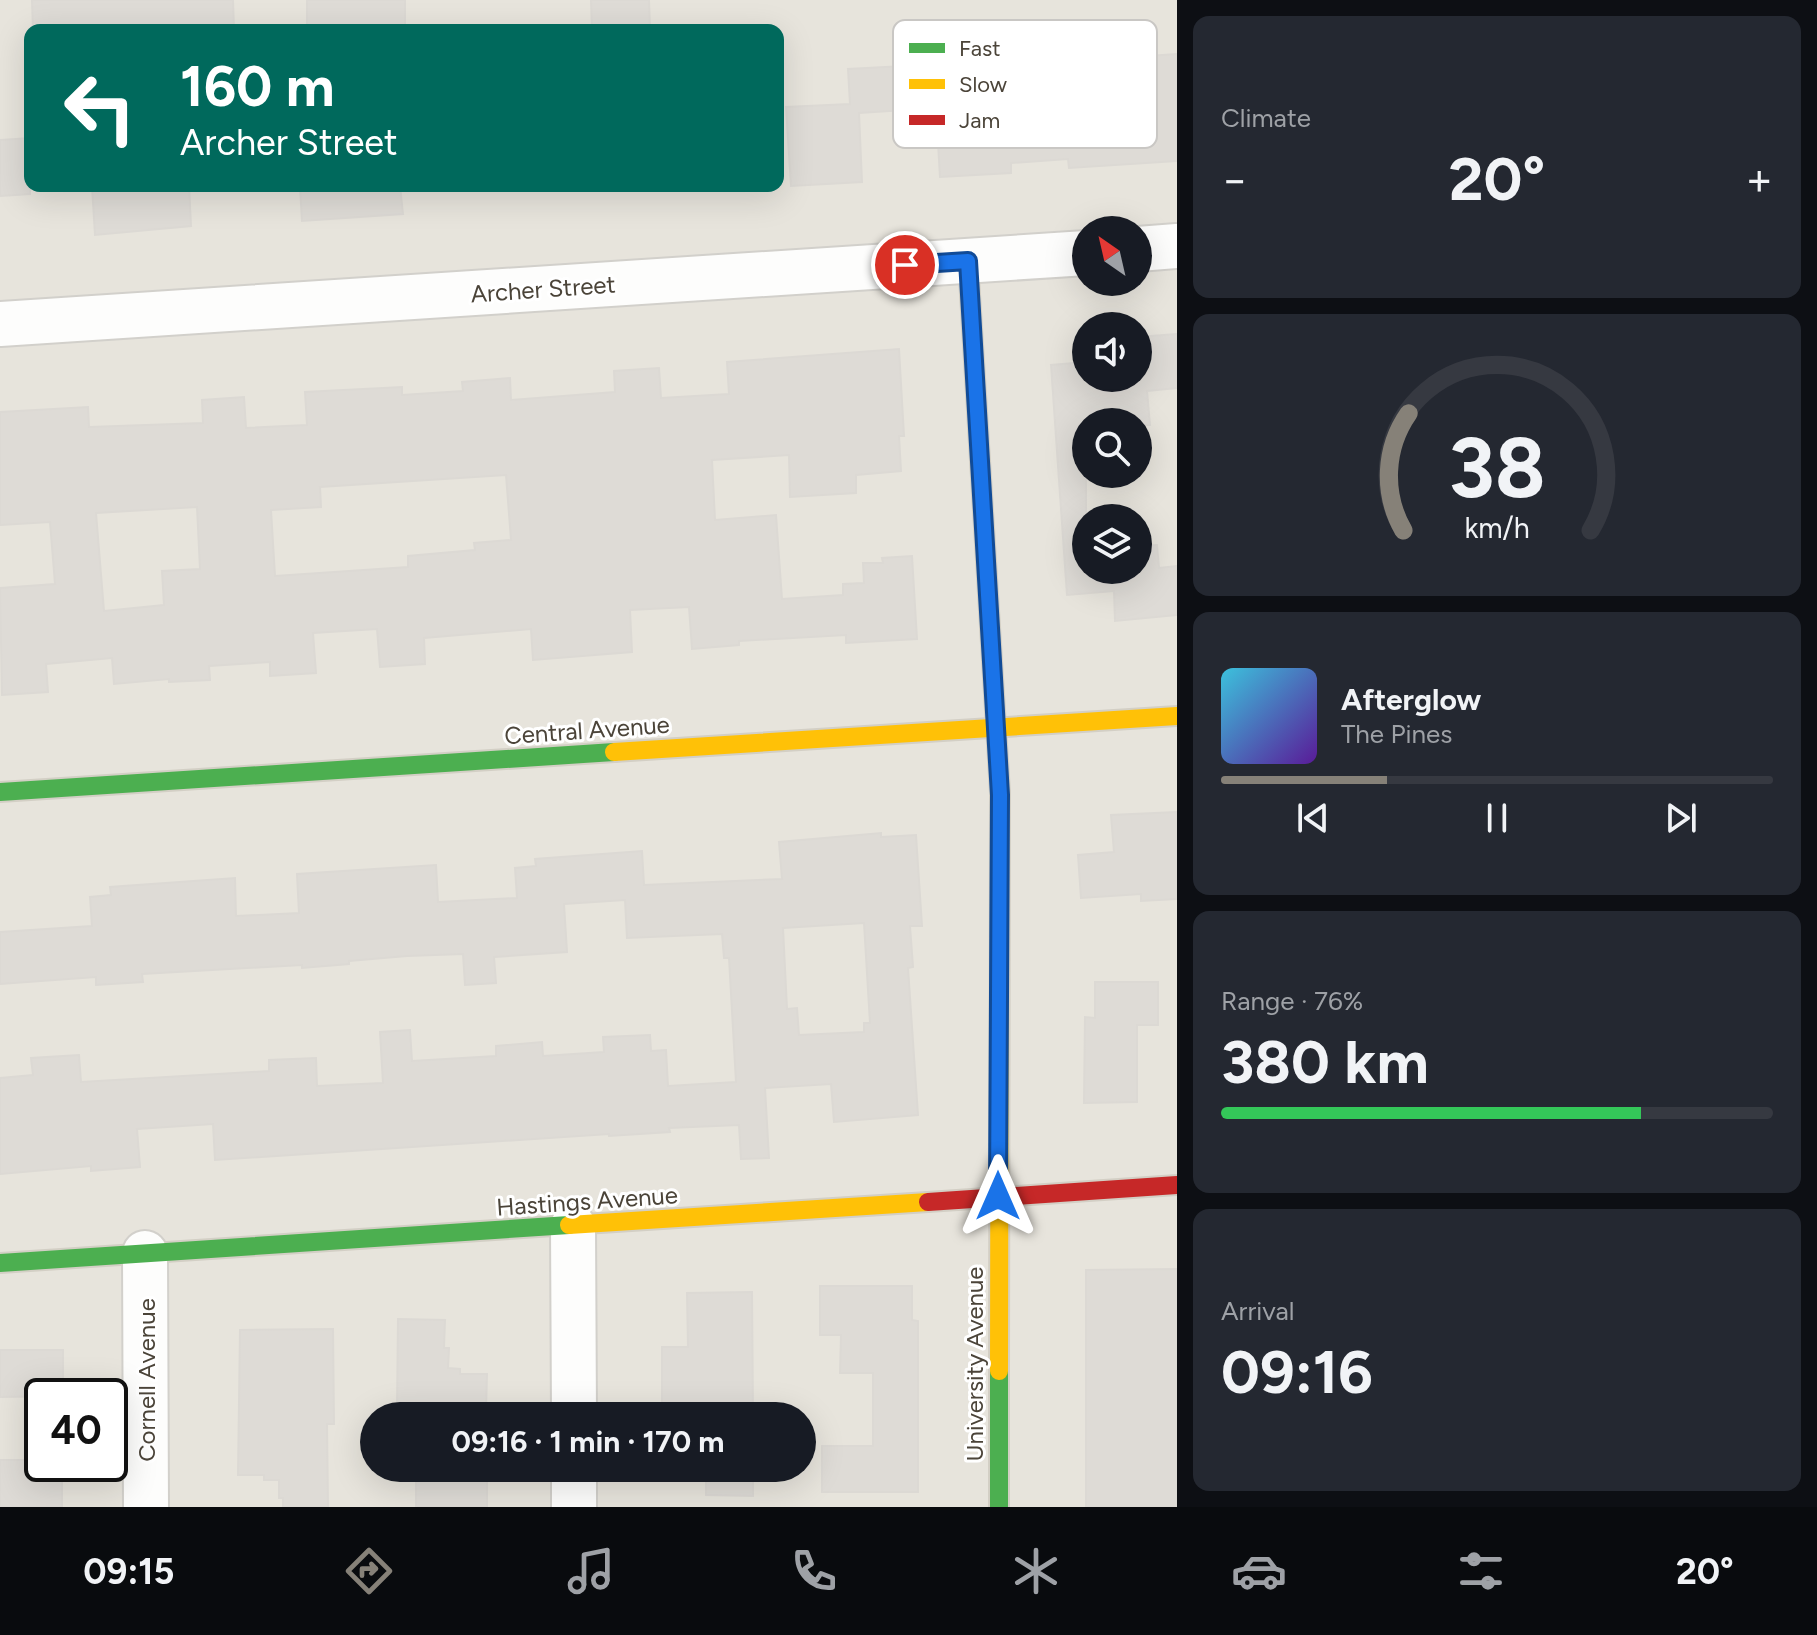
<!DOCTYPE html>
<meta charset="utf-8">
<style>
body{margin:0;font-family:Figtree,sans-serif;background:#242831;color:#f1f3f6;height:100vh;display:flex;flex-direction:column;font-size:30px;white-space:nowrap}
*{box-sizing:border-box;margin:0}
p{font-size:26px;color:#9ea1a6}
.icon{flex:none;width:44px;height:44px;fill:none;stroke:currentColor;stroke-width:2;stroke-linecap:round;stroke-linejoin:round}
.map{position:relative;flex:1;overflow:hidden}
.sheet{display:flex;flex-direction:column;gap:16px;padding:16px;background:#0d0f14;width:640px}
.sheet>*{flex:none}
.guide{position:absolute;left:24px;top:24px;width:760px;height:168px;border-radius:16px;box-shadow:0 8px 32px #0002;background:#00695c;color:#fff;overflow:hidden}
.needle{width:52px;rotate:326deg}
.buttons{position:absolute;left:1072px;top:216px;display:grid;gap:16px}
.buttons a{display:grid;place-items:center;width:80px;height:80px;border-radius:50%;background:#171b24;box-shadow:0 8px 32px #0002;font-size:40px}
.speed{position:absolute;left:24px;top:1378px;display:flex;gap:16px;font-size:40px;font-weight:700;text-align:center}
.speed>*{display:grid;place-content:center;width:104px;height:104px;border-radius:50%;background:#171b24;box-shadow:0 8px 32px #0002;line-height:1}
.speed .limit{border:4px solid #111;border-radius:12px;background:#fff;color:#111}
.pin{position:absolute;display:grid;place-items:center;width:68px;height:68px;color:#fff;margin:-34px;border:4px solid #fff;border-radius:50%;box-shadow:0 2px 8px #0007}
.me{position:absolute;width:88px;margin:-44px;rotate:0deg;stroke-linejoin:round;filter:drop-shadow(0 0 6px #0008)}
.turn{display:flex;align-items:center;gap:28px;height:168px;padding:0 24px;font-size:36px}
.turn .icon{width:104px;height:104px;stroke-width:2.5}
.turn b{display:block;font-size:56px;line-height:68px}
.big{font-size:60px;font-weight:700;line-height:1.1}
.sheet .widget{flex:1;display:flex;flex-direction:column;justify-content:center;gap:12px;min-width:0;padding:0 28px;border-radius:16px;background:#242831}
.sheet .dial{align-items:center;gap:0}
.dial svg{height:208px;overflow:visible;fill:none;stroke:#363941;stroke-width:7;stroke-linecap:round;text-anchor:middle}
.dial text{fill:#f1f3f6;stroke:none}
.song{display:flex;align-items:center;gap:24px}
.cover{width:96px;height:96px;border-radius:12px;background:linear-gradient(135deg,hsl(190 70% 55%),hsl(270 70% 35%))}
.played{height:8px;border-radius:4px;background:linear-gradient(90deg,#868178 30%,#363941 30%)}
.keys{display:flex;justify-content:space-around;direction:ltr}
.heat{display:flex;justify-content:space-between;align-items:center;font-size:44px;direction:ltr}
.charge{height:12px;border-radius:6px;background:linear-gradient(90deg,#34c759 76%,#363941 0)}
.trip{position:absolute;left:360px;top:1402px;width:456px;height:80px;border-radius:40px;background:#171b24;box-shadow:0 8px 32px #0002;font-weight:700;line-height:80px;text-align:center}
.dock{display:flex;height:128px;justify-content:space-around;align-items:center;background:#090b0e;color:#9ea1a6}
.dock .icon{width:56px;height:56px}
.dock .selected{color:#868178}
.dock b{font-size:36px;color:#f1f3f6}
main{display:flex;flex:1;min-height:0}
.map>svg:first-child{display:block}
.residential{fill:#e7e4dc;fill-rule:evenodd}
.building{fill:#dedbd6;stroke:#dcd9d4;stroke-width:2;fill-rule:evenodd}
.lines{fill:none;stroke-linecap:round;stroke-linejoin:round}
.street-casing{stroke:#d2d0cb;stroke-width:48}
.fast-casing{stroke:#d3cfc5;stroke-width:22}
.slow-casing{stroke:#d3cfc5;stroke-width:22}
.jam-casing{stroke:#d3cfc5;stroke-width:22}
.street{stroke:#fdfdfc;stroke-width:44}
.fast{stroke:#4caf50;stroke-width:18}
.slow{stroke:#ffc107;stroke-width:18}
.jam{stroke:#c62828;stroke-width:18}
.route-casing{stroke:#114b97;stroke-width:20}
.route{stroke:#1a73e8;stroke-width:14}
.labels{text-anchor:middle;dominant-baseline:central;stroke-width:6;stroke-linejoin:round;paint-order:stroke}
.street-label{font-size:24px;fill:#4b4439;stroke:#fff}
.key{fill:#fff;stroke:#c9c7c4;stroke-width:2}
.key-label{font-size:22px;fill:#4b4439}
</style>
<main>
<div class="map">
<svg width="1177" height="1507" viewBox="0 0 1177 1507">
<rect width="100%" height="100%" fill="#f4f2ee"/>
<path class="residential" d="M0 0H1177V1507H0ZM30 30H778V186H30ZM1086 230H1138V282H1086ZM1086 326H1138V378H1086ZM1086 422H1138V474H1086ZM1086 518H1138V570H1086ZM42 1396H110V1464H42ZM374 1416H802V1468H374Z"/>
<g class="building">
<polygon points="32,0 233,0 234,30 33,30"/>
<rect x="307" y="0" width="98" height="30"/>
<polygon points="591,0 649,0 650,30 592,30"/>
<polygon points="1177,54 1177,161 1069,168 1068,159 1011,163 1011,173 940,177 936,108 859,113 862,182 791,186 786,107 850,104 848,69 942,64 945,97 1016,93 1015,75 1120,68 1119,58"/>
<polygon points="30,138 30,194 0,196 0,140"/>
<polygon points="92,186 189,186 191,226 95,235"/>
<polygon points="300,186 400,186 403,214 302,221"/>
<polygon points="1177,334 1177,388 1147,391 1150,425 1138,425 1138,422 1086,422 1086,514 1117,511 1117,518 1086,518 1086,570 1138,570 1138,546 1157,545 1159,568 1177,566 1177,615 1115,621 1114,591 1067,595 1051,365 1086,362 1086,378 1138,378 1138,337"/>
<path d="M899 349 904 436H899L901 471 856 475V493L790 497 789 455 712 460 715 520 776 515 782 599 843 595V584L864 583 863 563H883L882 558 912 556 917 639 846 643V635L739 641V645L692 649 689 607 630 610 632 652 533 660 531 629 424 638 425 664 380 667 377 629 313 633 316 673 270 676V662L209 666 210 680 169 682V679L114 684 112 658 46 664 48 692 2 695 0 588 55 584 50 522 0 525V412L88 407 89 427 203 423 202 400 244 397 246 428 307 425 305 392 402 387V395L463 391 462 382 510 378 511 400 615 392 614 371 659 368 661 398 729 394 727 362ZM506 475 511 540 474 543 475 550 408 556V567L275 576 271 510 321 507 320 487ZM197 507 200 569 162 571 164 605 104 611 96 513Z"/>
<polygon points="1177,812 1177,899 1141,901 1141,894 1081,898 1078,855 1114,852 1111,815"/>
<path d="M881 833V837L916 835 922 926H910L913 967 908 968 918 1115 834 1122 831 1084 765 1088 769 1158 741 1159 739 1125 669 1128 670 1132 609 1136V1134L215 1160 213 1124 137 1129 140 1167 91 1171V1166L0 1174V1078L33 1075 31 1058 79 1055 81 1082 269 1071V1060L316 1058 317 1086 383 1083 380 1032 410 1030 412 1061 496 1056V1046L542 1042 543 1056 604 1052 603 1037 650 1035 651 1051 666 1050 668 1086 736 1082 729 958H724L722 934 627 938 625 900 564 904 567 952 494 957 496 983 465 985 463 954 407 956 349 961V964L302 968V965L142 974 143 982 96 985V977L0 984V932L92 926 90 897 111 895 110 887 235 878 236 916 299 913 297 874 436 865 438 902 517 898 515 868 536 866 535 859 642 851 644 885 782 879 779 842ZM864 923 870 1023H864V1032L799 1035 797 1008 787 1009 783 928Z"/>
<polygon points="1095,982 1158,982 1158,1025 1137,1025 1137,1102 1084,1103 1085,1017 1095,1018"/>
<polygon points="1177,1269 1177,1507 1086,1507 1086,1270"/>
<polygon points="820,1286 912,1286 912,1320 918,1321 918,1492 822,1492 822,1446 873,1446 873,1373 840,1373 841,1335 820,1335"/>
<polygon points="752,1292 753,1416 662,1416 662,1347 688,1347 687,1293"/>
<polygon points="398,1319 445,1320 444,1348 449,1348 448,1368 460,1369 460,1374 487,1374 486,1410 397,1409"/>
<polygon points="333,1329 334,1424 327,1424 328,1507 283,1507 283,1498 279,1498 279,1480 264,1480 264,1475 238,1475 240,1330"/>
<polygon points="0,1350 63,1350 63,1396 0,1397"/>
<polygon points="0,1460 42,1460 42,1464 62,1464 62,1507 0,1507"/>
<rect x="416" y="1468" width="71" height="39"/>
<polygon points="706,1468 753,1468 753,1496 706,1495"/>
</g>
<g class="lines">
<defs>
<g id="street">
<polyline points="1138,249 1177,246"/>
<polyline points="0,324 1086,253"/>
<polyline points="573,1226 574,1416"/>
<polyline points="145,1253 146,1507"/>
<polyline points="574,1468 574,1507"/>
</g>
<g id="fast">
<polyline points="968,261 1000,793"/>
<polyline points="0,792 614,752"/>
<polyline points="0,1263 569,1225"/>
<polyline points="999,1507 999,1371"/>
</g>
<g id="slow">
<polyline points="614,752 1177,716"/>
<polyline points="569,1225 928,1202"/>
<polyline points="999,1371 1000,793"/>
</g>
<polyline id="jam" points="928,1202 1177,1185"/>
</defs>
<use href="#street" class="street-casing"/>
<use href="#fast" class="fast-casing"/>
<use href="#slow" class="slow-casing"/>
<use href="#jam" class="jam-casing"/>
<use href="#street" class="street"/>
<use href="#fast" class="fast"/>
<use href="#slow" class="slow"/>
<use href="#jam" class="jam"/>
</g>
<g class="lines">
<defs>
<polyline id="route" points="905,265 968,261 1000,795 998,1196"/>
</defs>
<use href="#route" class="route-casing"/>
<use href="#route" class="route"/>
</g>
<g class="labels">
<g class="street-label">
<text transform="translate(543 289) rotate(-4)">Archer Street</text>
<text transform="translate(587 730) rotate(-4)">Central Avenue</text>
<text transform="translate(587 1201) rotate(-4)">Hastings Avenue</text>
<text transform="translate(974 1364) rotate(-90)">University Avenue</text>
<text transform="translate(146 1380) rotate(-90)">Cornell Avenue</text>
</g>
</g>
<rect x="893" y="20" width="264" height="128" rx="12" class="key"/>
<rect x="909" y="43" width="36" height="10" fill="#4caf50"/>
<rect x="909" y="79" width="36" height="10" fill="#ffc107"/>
<rect x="909" y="115" width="36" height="10" fill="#c62828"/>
<g class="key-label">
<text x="959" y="56">Fast</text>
<text x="959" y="92">Slow</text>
<text x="959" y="128">Jam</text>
</g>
</svg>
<div class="buttons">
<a><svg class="needle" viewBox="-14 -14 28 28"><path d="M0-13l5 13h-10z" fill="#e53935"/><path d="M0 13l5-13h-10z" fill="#9ea1a6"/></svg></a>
<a><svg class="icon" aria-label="sound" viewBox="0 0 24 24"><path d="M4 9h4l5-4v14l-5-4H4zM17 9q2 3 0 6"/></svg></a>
<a><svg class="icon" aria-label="search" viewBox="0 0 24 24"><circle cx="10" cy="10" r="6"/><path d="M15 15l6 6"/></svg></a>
<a><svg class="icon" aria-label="layers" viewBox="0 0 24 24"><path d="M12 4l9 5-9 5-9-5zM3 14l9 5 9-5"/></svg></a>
</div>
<div class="speed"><div class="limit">40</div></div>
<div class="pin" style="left:905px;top:265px;background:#d93025"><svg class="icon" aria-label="arrive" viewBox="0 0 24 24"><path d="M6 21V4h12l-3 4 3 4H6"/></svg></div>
<svg class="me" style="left:998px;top:1196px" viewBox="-20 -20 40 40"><path d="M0-17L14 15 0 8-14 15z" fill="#1a73e8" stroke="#fff" stroke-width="4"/></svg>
<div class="trip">09:16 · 1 min · 170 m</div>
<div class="guide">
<div class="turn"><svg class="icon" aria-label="left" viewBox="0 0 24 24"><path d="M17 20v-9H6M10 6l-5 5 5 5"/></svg><div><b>160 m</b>Archer Street</div></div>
</div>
</div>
<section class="sheet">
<div class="widget"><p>Climate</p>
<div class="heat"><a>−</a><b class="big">20°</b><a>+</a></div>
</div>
<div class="widget dial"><svg viewBox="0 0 100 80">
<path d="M14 69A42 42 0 1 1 86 69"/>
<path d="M14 69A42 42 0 0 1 16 24" stroke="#868178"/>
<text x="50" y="56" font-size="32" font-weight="700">38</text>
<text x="50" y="72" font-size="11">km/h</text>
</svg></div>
<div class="widget">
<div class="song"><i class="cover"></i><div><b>Afterglow</b><p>The Pines</p></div></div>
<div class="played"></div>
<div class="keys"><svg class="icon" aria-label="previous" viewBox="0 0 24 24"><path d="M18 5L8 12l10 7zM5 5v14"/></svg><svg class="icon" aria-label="pause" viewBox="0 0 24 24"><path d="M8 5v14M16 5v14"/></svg><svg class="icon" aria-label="next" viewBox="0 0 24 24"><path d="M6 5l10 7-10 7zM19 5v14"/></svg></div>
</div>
<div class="widget"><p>Range · 76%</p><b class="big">380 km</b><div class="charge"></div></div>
<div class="widget"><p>Arrival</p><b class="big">09:16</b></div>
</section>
</main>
<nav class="dock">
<b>09:15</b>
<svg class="icon selected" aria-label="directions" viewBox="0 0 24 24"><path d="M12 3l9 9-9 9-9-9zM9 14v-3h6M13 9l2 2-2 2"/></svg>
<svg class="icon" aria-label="music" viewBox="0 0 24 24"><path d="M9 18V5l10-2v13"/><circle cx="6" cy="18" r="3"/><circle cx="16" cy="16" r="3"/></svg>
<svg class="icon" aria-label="phone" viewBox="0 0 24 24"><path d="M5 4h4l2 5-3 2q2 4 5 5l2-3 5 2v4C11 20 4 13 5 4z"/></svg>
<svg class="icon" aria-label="climate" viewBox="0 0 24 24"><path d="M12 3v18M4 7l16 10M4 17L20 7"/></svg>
<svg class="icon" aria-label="car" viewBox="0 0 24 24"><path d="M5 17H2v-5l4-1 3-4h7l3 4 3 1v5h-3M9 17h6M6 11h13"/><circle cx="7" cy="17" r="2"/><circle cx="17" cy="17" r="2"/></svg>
<svg class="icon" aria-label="filters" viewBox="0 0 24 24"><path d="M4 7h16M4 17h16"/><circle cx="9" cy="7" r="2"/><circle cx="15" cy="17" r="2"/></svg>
<b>20°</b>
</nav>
